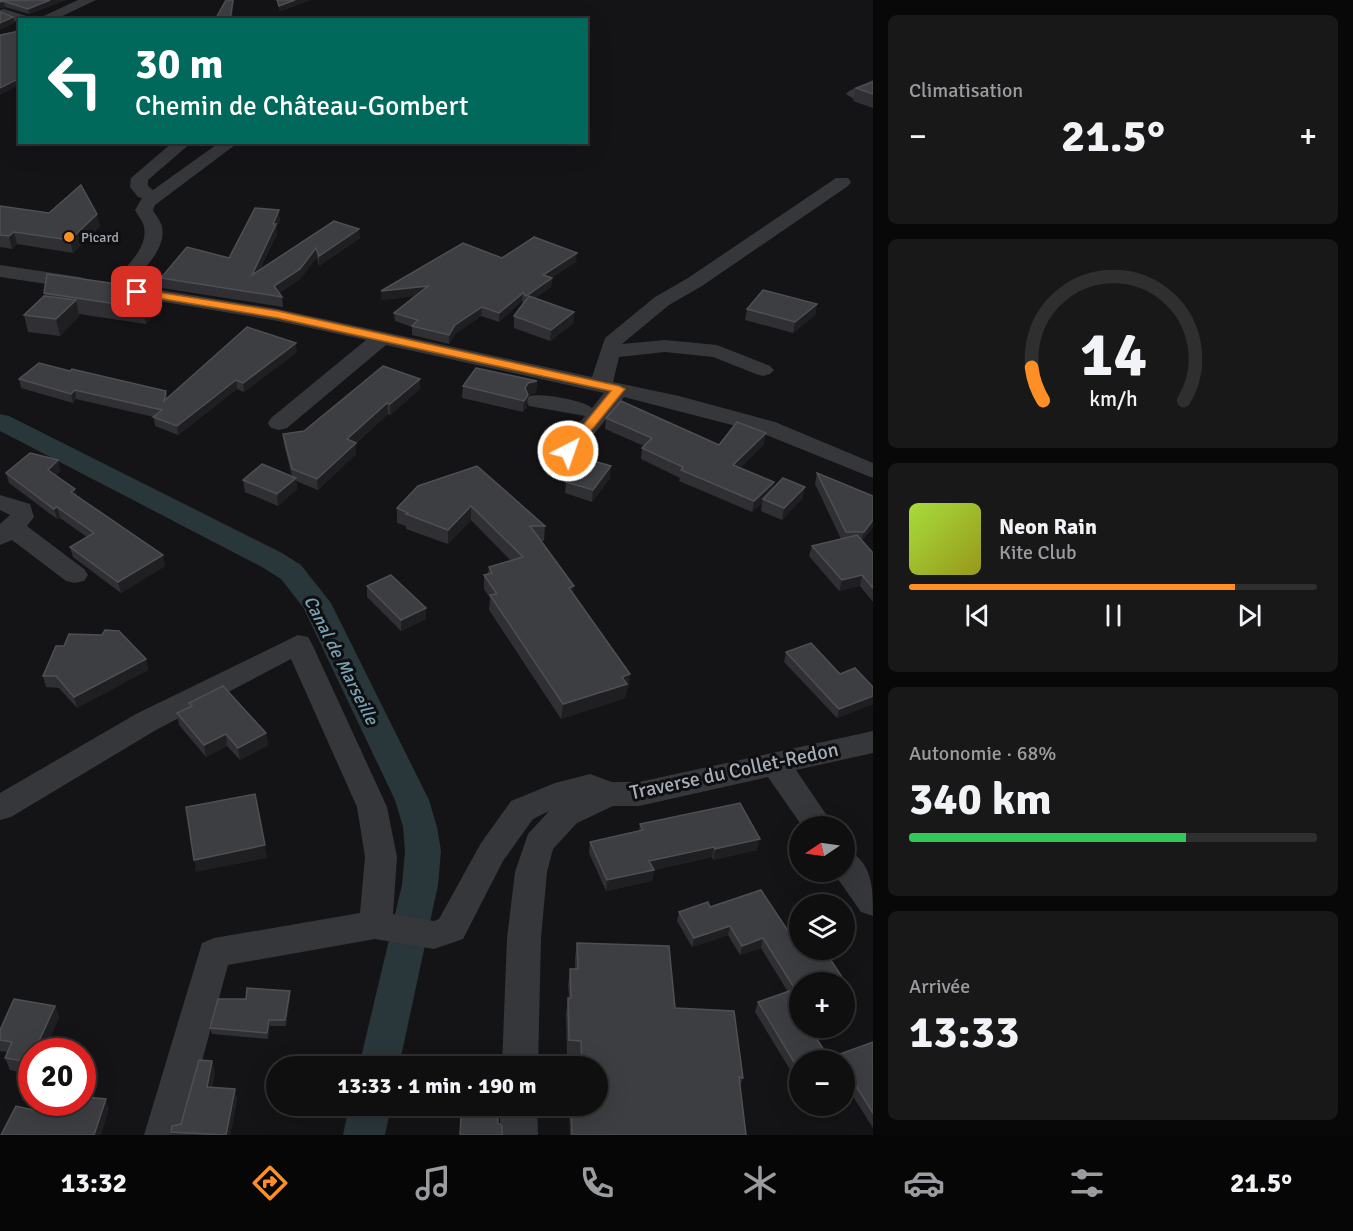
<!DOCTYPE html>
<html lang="fr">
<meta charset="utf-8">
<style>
body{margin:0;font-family:Signika,sans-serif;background:#181819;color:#f1f3f6;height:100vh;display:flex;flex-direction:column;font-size:22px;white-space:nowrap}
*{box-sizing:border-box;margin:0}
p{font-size:20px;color:#9b9c9f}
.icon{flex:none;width:33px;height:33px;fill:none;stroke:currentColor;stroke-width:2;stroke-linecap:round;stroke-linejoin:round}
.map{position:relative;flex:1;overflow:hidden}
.panel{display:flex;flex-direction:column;gap:15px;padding:15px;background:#080809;width:480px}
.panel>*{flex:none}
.banner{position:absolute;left:18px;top:18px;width:570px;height:126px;border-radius:0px;box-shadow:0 6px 24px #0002,0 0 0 2px #2f2f30;background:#00695c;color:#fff;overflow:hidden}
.needle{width:39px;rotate:257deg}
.controls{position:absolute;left:789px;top:816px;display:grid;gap:12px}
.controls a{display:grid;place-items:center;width:66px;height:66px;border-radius:50%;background:#0f0f10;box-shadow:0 6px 24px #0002,0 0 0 2px #2f2f30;font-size:30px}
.speed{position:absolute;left:18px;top:1038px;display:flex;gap:12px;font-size:30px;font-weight:700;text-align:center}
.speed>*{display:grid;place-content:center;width:78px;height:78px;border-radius:50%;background:#0f0f10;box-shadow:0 6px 24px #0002,0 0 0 2px #2f2f30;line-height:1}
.speed .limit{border:9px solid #d22;background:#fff;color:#111}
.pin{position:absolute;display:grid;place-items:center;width:51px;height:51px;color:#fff;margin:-26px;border-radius:12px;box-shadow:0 3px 9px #0006}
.me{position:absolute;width:66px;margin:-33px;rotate:41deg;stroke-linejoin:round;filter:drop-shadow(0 0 4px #0008)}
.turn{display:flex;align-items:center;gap:21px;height:126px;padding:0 18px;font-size:27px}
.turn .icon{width:78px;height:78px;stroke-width:2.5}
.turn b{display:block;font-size:42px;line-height:51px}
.big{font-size:45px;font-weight:800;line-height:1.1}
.panel .card{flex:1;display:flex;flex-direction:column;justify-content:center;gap:9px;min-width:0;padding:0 21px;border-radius:9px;background:#181819}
.panel .dial{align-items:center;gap:0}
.dial svg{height:156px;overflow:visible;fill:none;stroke:#2f2f30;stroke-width:7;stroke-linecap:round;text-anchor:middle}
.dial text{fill:#f1f3f6;stroke:none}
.song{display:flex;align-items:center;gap:18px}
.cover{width:72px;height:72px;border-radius:9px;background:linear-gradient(135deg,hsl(80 70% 55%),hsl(60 70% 35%))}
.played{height:6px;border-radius:3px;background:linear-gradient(90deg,#fd8f24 80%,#2f2f30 80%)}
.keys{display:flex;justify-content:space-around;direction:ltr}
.heat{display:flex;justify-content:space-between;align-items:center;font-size:33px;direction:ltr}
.charge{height:9px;border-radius:4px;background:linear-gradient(90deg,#34c759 68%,#2f2f30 0)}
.trip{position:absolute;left:266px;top:1056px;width:342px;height:60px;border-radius:30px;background:#0f0f10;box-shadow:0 6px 24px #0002,0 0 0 2px #2f2f30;font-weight:800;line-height:60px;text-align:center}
.tabs{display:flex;height:96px;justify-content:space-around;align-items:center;background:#060606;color:#9b9c9f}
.tabs .icon{width:42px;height:42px}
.tabs .selected{color:#fd8f24}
.tabs b{font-size:27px;color:#f1f3f6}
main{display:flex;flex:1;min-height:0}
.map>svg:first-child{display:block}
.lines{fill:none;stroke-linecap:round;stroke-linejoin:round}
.canal{fill:#29363a;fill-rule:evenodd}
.minor{fill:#35373b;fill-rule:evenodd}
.wall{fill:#303034}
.shaded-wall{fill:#1f1f22}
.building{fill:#3c3e42;stroke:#4d4f54;stroke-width:1.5}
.route{fill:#fd8f24;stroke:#a45d17;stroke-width:1.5}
.poi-dot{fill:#fd8f24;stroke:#0f0f11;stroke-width:2}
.labels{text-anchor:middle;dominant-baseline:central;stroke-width:6;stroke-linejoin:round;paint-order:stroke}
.far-poi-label{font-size:14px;fill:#a5adb7;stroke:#0f0f11;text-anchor:start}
.water-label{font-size:18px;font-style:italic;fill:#79a3b4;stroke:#0f0f11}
.near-street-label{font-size:20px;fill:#a5adb7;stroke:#0f0f11}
</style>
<main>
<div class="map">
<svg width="873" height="1135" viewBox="0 0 873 1135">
<rect width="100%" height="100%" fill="#141416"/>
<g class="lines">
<g class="canal">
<polygon points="0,414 9,416 282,553 301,565 331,603 429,800 437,827 441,851 438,885 399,1066 359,1066 402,885 405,851 403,827 395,800 303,607 281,579 262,567 0,431"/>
<polygon points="349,1106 391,1106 385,1135 343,1135"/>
</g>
<g class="minor">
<polygon points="78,0 96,0 54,20 35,20"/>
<polygon points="4,9 30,17 31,20 20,20 20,23 0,16 0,10"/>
<polygon points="873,80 873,91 854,99 846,94 849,91"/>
<path d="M173 142H192L148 180V186L153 190 220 142H239L155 205 153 210C156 216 161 221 162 227 167 248 142 271 130 285L278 309 592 377 605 338 655 297 688 278 836 178H848L851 182 848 186 702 286 669 305 622 344 665 340 717 345 770 366 774 370 770 374 763 376 756 374 713 357 665 352 619 357 613 382 679 396 775 422 873 463V478L759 432 624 397 576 456 568 458 560 456 557 451 585 416 529 406 526 401 529 396C541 393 583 400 592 408L604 393 386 345 287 428 279 430 271 428 268 423 271 418 366 340 278 321 110 293 107 289C119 272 149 251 144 227 143 221 138 216 135 210L142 198 138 197 130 187 131 178Z"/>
<polygon points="0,265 80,277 87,279 90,283 87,287 80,289 0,277"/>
<polygon points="0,495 30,504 34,517 27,526 84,569 88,575 84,581 75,583 66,581 12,540 0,545 0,524 10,515 0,510"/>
<polygon points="298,635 308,637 312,644 387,807 397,857 393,914 434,921 439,919 481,843 511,801 555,783 590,774 612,782 639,782 873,731 873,753 796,770 834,826 802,826 768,777 639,806 613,806 577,823 553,849 547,872 541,938 538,1066 502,1066 507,938 515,872 528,834 549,811 533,819 503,861 463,939 434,949 375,939 228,965 182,1135 144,1135 202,943 214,938 360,913 365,857 357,807 291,659 156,730 11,817 0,820 0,793 136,714"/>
<path d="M844 849C873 860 873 888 873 916L861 912 833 872H844Z"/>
<polygon points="500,1106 537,1106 538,1135 500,1135"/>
</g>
</g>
<g class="wall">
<polygon points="0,0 66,0 29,14 5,7 0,8"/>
<polygon points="873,82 873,108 853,101 856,88"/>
<polygon points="0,206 100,226 73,253 17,244 12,249 0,247"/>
<polygon points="280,219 277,227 277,234 260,269 334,221 360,238 319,266 317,257 300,279 279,293 282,297 283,307 162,288 161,278 229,258"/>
<polygon points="502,258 576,262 551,278 552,278 551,287 535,298 574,312 574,323 550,341 514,328 514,316 524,303 522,301 499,322 481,316 455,334 449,344 412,335 412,327 395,321 394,313 415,296 381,300"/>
<polygon points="44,293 163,306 146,324 79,314 79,316 60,336 28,332 24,315 44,296"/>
<polygon points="817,304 815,315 793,333 745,320 747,309"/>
<polygon points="297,352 244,392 237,389 178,435 155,426 154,417 76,399 73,403 21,388 19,379 70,371 166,391 167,398"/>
<polygon points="420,379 420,389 390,415 388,414 356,443 356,454 318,490 296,481 297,489 278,506 245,492 243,480 292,476 284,445 283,434 304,431"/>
<polygon points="537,381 536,393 527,395 527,407 523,412 462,398 463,386"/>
<polygon points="606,418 719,445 764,444 740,468 774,482 772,489 805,487 802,499 782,520 761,511 762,503 752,512 679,481 680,478 641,459 642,448 644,446 605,429"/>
<polygon points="58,460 60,471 56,475 77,496 165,566 121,593 73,557 70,547 87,537 60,518 57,519 9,483 6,473"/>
<polygon points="817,473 873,527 862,541 873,553 873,602 860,586 839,591 809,556 812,546 841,539 815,484"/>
<polygon points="610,478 592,502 565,493 566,482"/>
<polygon points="418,486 545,526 544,541 540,541 573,593 629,688 627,689 625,698 561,719 489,610 490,598 484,589 484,575 488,574 489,567 511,561 471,520 448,544 406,529 406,526 397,523 397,508"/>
<polygon points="367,586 426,619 401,631 367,597"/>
<polygon points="786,652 873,687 873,704 837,718 784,662"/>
<polygon points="146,659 148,670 77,708 59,688 46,687 43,676"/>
<polygon points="189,703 266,733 268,745 240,760 227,746 206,757 179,725 177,713 190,707"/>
<polygon points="640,824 757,850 713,860 712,857 654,870 652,881 606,891 589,853 590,842 639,831"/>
<polygon points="761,890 806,958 825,951 853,994 850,1004 844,1006 844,982 800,982 800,1028 810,1028 829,1058 873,1042 873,1128 849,1090 844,1091 844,1060 800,1060 800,1086 755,1012 758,1002 788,992 761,948 740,955 728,935 692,947 677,921 679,912 708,902 710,907"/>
<polygon points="577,943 675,1008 743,1078 740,1086 746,1135 570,1135 569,1106 597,1106 597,1066 579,1066 579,1056 567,1055 566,1013 568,998 569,998 568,985 570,969 575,969 575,958"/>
<polygon points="290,997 286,1026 270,1026 268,1039 212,1034 210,1028"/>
<polygon points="55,1006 59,1018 32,1052 32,1074 10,1070 5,1058 8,1052 0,1051 0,1030"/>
<polygon points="212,1061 215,1073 212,1087 235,1089 237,1100 230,1135 171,1135 171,1132 181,1124"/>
</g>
<g class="shaded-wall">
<polygon points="50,0 66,0 29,14 28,9"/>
<polygon points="233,0 234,0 232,20 230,20"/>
<polygon points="295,0 312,0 279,12 279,6"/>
<polygon points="3,1 5,7 0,8 0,2"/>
<polygon points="13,17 15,23 0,30 0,23"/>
<polygon points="20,78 20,85 0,95 0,88"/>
<polygon points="279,210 280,219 277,227 277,234 253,285 252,275"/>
<polygon points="97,214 100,226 73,253 70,240"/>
<polygon points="359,229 360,238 319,266 319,256"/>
<polygon points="14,232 17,244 12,249 9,236"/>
<polygon points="316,248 317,257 300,279 275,296 274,286"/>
<polygon points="577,253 576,262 543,283 543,275"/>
<polygon points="552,278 551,287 526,305 526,296"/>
<polygon points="428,286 428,295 381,300 381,291"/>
<polygon points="160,290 163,306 146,324 143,308"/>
<polygon points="523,293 522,301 499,322 499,313"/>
<polygon points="76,300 79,316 60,336 56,319"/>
<polygon points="817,304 815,315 793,333 795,322"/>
<polygon points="482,307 481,316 455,334 449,344 449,335 455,325"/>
<polygon points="574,312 574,323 550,341 551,330"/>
<polygon points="296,343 297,352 244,392 243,383"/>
<polygon points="420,379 420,389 390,415 390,404"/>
<polygon points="236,380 237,389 178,435 177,426"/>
<polygon points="537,381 536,393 527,395 525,388 528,383"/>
<polygon points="75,390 76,399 73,403 71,394"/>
<polygon points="528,395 527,407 523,412 524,401"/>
<polygon points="387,403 388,414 347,450 347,439"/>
<polygon points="766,433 764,444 731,477 733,465"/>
<polygon points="356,443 356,454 318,490 317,479"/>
<polygon points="58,460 60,471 51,480 48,470"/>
<polygon points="611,466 610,478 592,502 593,490"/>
<polygon points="296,478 297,489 278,506 277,494"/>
<polygon points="774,482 772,493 763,499 762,503 752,512 754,501"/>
<polygon points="805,487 802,499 782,520 784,508"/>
<polygon points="75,489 78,500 71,492"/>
<polygon points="471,506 471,520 448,544 448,530"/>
<polygon points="57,507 60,518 57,519 54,509"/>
<polygon points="873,520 873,527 861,542 864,532"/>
<polygon points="163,555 165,566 121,593 118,582"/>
<polygon points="862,575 860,586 839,591 842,580"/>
<polygon points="574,586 573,600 569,588"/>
<polygon points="426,608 426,619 401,631 401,620"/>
<polygon points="146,659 148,670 77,708 74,697"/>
<polygon points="630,674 629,688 627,689 625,698 561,719 563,704 622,677"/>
<polygon points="873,696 873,704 837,718 839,709"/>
<polygon points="266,733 268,745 240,760 238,748"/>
<polygon points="226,734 227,746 206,757 204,745"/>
<polygon points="760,839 757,850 713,860 715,849"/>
<polygon points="265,845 267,858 196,872 194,860"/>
<polygon points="714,847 712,857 654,870 652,881 606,891 607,880 649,861"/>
<polygon points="730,926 728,935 692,947 694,938"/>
<polygon points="763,938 761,948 740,955 742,946"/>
<polygon points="290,991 290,997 286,1026 285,1020"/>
<polygon points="853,994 850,1004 844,1006 844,998"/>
<polygon points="55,1006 59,1018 44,1052 34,1052"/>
<polygon points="269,1020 270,1026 268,1039 267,1033"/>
<polygon points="212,1061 215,1073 210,1099 207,1087"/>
<polygon points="94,1077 97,1087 90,1107 86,1097"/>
<polygon points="853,1081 849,1090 844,1091 844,1084"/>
<polygon points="235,1089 237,1100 230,1135 226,1135"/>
<polygon points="106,1099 109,1110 101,1135 94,1135"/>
</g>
<g class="building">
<polygon points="0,0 50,0 28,9 3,1 0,2"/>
<polygon points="226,0 233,0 230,20 215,20"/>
<polygon points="277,0 295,0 279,6"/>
<polygon points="0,12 13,17 0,23"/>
<polygon points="20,31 20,78 0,88 0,35"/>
<polygon points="873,82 873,94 856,88"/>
<polygon points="81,185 97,214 70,240 14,232 9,236 0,235 0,206 49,213"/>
<polygon points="255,208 279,210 273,224 276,224 252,275 334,221 359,229 319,256 316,248 300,269 274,286 282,297 161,278 187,247 229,258"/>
<polygon points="534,237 577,253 543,275 552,278 526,296 523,293 499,313 482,307 455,325 449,335 412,326 418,320 394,313 428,286 381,291 463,243 502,258"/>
<polygon points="47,274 160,290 143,308 44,293"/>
<polygon points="763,290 817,304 795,322 747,309"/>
<polygon points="44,296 76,300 56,319 24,315"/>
<polygon points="529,296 574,312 551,330 514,316"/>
<polygon points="247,327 296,343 243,383 236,380 177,426 153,417 162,410 75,390 71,394 19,379 39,363 70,371 72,369 166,391 164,401"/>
<polygon points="383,366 420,379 390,404 387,403 347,439 356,443 317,479 292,469 283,434 304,431"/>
<polygon points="476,368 537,381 528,383 525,388 528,395 524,401 463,386"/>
<polygon points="621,401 719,445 737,422 766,433 733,465 774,482 754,501 681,470 683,467 642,448 652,438 606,418"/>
<polygon points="30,453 58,460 48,470 75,489 71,492 163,555 118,582 70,547 94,533 57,507 54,509 6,473"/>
<polygon points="583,458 611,466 593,490 566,482"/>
<polygon points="262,464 296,478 277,494 243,480"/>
<polygon points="477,466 545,526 530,526 574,586 569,588 630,674 622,677 627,684 563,704 490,595 497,594 484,575 492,573 489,567 523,557 471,506 448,530 406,514 408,513 397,508 418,486"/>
<polygon points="817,473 873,496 873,520 864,532 846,532"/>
<polygon points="783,478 805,487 784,508 763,499"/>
<polygon points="857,535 873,553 873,588 862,575 842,580 812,546"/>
<polygon points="391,575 426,608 401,620 367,586"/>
<polygon points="105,630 119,631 146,659 74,697 56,676 43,676 56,646 64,646 69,634 102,635"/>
<polygon points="811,643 840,674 855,668 873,687 873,696 839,709 786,652"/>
<polygon points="223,686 266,733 238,748 226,734 204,745 177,713 192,706 189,703"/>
<polygon points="255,794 265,845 194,860 186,807"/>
<polygon points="740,803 760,839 715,849 714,847 649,861 654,870 607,880 590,842 643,830 640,824"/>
<polygon points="761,890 806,958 825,951 853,994 844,998 844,982 800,982 800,1028 810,1028 829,1058 873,1042 873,1113 853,1081 844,1084 844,1060 800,1060 800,1072 758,1002 795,989 763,938 742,946 730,926 694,938 679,912 708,902 710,907"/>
<polygon points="577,943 669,946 675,1008 734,1011 743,1078 739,1077 746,1135 572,1135 571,1106 597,1106 597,1066 582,1066 581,1041 569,1040 568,998 571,998 570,969 578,969"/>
<polygon points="247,988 290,991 285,1020 269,1020 267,1033 210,1028 218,999 246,999"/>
<polygon points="14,999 55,1006 34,1052 32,1052 32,1057 29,1062 5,1058 12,1042 0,1040 0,1030"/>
<polygon points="199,1060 212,1061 207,1087 235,1089 226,1135 171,1132 172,1126 181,1124"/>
<polygon points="82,1075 94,1077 86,1097 106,1099 94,1135 1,1135 16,1106 42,1112 46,1102 82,1102"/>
<polygon points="461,1116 498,1117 498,1123 502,1126 502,1135 460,1135"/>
</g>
<polygon class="route" points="137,289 278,311 619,386 625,389 572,454 568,455 562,451 611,391 278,318 133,294 133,290"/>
<circle class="poi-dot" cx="69" cy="237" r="6"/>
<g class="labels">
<g class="far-poi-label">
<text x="81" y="237">Picard</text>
</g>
<g class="water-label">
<text transform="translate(341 660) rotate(63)">Canal de Marseille</text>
</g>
<g class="near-street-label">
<text transform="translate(734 771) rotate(-12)">Traverse du Collet-Redon</text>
</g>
</g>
</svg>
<div class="controls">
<a><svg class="needle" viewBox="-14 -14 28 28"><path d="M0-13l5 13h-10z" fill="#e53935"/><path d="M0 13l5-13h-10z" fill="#9b9c9f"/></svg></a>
<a><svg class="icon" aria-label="layers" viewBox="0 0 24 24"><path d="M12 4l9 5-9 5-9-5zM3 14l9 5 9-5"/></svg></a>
<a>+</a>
<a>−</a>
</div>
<div class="speed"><div class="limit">20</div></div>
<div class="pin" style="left:137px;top:292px;background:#d93025"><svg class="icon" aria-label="arrive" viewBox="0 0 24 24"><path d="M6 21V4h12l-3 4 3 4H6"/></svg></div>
<svg class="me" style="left:568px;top:451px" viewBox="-20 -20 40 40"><circle r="17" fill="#fd8f24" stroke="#fff" stroke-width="3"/><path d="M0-11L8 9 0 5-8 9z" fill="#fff"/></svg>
<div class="trip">13:33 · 1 min · 190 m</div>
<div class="banner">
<div class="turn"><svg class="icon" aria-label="left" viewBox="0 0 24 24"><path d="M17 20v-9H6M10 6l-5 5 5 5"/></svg><div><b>30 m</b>Chemin de Château-Gombert</div></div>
</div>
</div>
<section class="panel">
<div class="card"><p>Climatisation</p>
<div class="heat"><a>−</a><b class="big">21.5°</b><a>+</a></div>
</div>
<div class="card dial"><svg viewBox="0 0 100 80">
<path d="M14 69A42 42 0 1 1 86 69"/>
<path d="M14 69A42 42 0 0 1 8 52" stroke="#fd8f24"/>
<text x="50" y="56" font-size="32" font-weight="700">14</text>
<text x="50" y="72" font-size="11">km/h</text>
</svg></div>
<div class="card">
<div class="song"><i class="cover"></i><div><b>Neon Rain</b><p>Kite Club</p></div></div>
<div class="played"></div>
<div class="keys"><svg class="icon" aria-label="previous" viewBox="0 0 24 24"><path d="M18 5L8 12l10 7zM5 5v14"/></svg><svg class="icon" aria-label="pause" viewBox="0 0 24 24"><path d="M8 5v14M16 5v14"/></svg><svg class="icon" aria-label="next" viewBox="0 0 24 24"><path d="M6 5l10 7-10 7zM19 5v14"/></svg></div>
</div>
<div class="card"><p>Autonomie · 68%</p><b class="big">340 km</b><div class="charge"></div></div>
<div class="card"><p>Arrivée</p><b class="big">13:33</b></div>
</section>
</main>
<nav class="tabs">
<b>13:32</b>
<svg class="icon selected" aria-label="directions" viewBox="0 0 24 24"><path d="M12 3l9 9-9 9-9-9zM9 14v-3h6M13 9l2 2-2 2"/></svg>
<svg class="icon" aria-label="music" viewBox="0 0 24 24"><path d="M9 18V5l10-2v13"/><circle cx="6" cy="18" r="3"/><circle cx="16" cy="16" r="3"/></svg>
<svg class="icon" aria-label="phone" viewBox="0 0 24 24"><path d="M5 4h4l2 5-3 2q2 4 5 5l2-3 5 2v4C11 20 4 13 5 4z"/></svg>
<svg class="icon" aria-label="climate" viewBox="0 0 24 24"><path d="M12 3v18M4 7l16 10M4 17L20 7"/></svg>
<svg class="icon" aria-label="car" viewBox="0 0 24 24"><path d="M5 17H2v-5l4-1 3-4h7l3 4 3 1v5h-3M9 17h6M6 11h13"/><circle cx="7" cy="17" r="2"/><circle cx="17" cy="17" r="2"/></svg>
<svg class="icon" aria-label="filters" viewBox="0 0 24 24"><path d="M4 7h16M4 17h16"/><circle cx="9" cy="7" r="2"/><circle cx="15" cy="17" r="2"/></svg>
<b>21.5°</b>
</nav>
